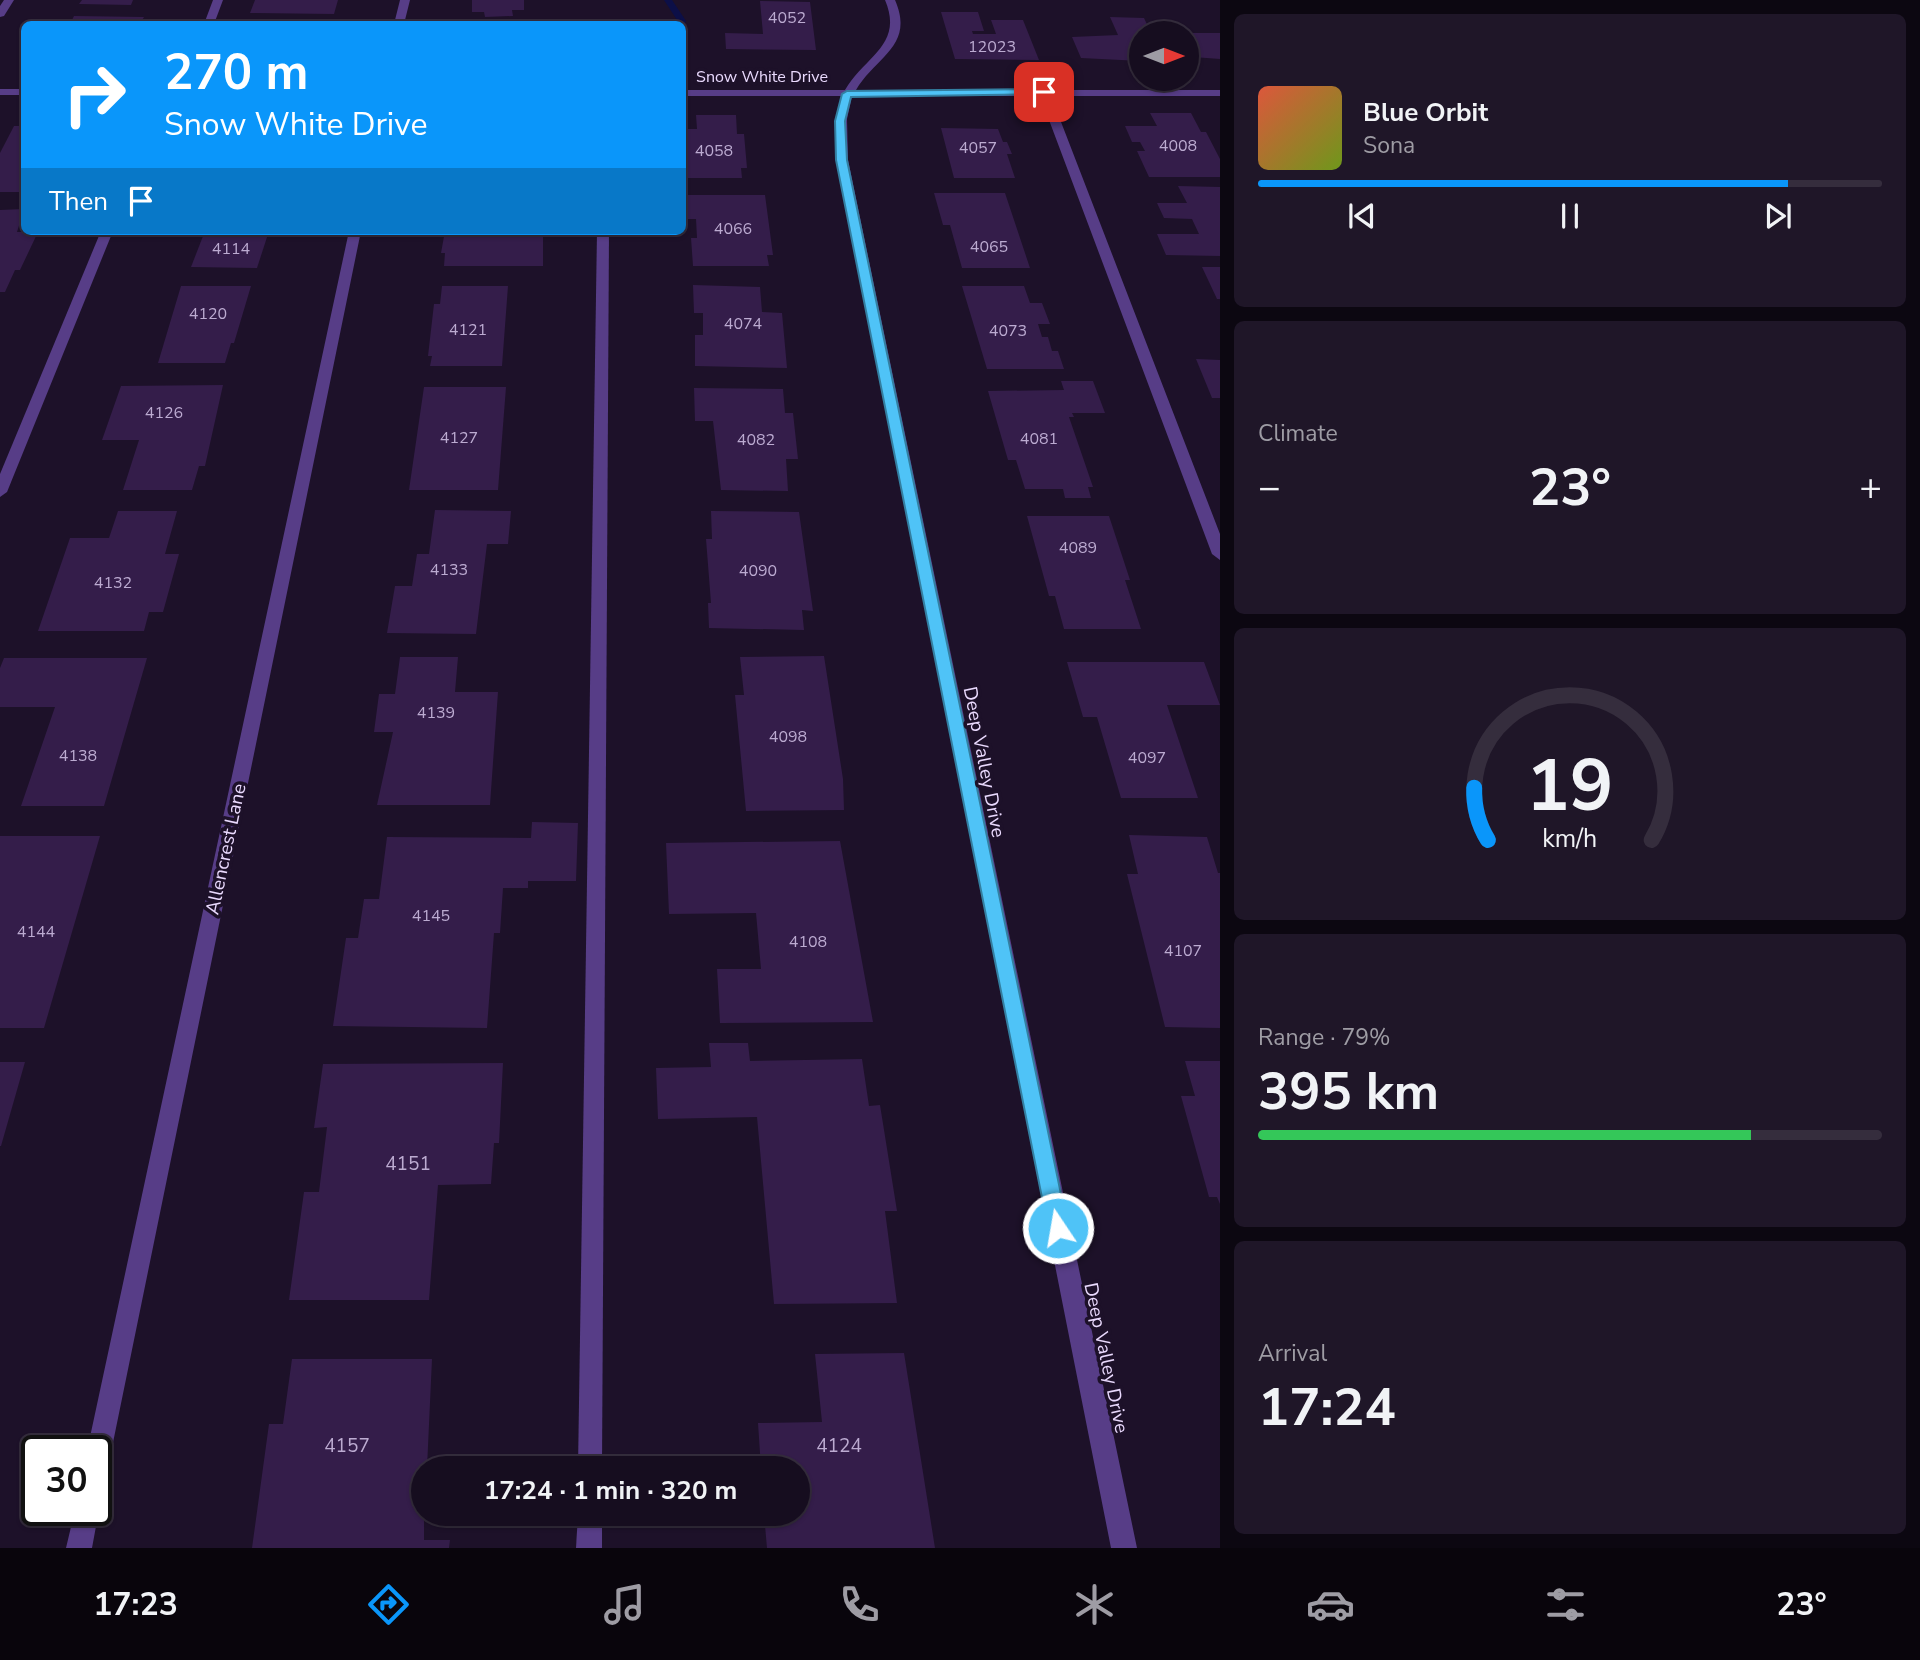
<!DOCTYPE html>
<meta charset="utf-8">
<style>
body{margin:0;font-family:"Nunito Sans",sans-serif;background:#1f1628;color:#f1f3f6;height:100vh;display:flex;flex-direction:column;font-size:26px;white-space:nowrap}
*{box-sizing:border-box;margin:0}
p{font-size:23px;color:#9e9ca4}
.icon{flex:none;width:38px;height:38px;fill:none;stroke:currentColor;stroke-width:2;stroke-linecap:round;stroke-linejoin:round}
.map{position:relative;flex:1;overflow:hidden}
.side{display:flex;flex-direction:column;gap:14px;padding:14px;background:#0c0711;width:700px}
.side>*{flex:none}
.top-card{position:absolute;left:21px;top:21px;width:665px;height:214px;border-radius:10px;box-shadow:0 2px 5px #0004,0 0 0 2px #352d3d;background:#0a96fa;color:#fff;overflow:hidden}
.needle{width:46px;rotate:90deg}
.fabs{position:absolute;left:1129px;top:21px;display:grid;gap:14px}
.fabs a{display:grid;place-items:center;width:70px;height:70px;border-radius:50%;background:#160d1f;box-shadow:0 2px 5px #0004,0 0 0 2px #352d3d;font-size:35px}
.speed{position:absolute;left:21px;top:1435px;display:flex;gap:14px;font-size:35px;font-weight:700;text-align:center}
.speed>*{display:grid;place-content:center;width:91px;height:91px;border-radius:50%;background:#160d1f;box-shadow:0 2px 5px #0004,0 0 0 2px #352d3d;line-height:1}
.speed .limit{border:4px solid #111;border-radius:10px;background:#fff;color:#111}
.pin{position:absolute;display:grid;place-items:center;width:60px;height:60px;color:#fff;margin:-30px;border-radius:14px;box-shadow:0 4px 10px #0006}
.me{position:absolute;width:77px;margin:-38px;rotate:348deg;stroke-linejoin:round;filter:drop-shadow(0 0 5px #0008)}
.turn{display:flex;align-items:center;gap:24px;height:147px;padding:0 28px;font-size:32px}
.turn .icon{width:91px;height:91px;stroke-width:2.5}
.turn b{display:block;font-size:49px;line-height:60px}
.then{display:flex;align-items:center;height:66px;padding:0 28px;background:#0003;gap:14px;font-size:26px}
.big{font-size:52px;font-weight:700;line-height:1.1}
.side .tile{flex:1;display:flex;flex-direction:column;justify-content:center;gap:10px;min-width:0;padding:0 24px;border-radius:10px;background:#1f1628}
.side .dial{align-items:center;gap:0}
.dial svg{height:182px;overflow:visible;fill:none;stroke:#352d3d;stroke-width:7;stroke-linecap:round;text-anchor:middle}
.dial text{fill:#f1f3f6;stroke:none}
.song{display:flex;align-items:center;gap:21px}
.cover{width:84px;height:84px;border-radius:10px;background:linear-gradient(135deg,hsl(10 70% 55%),hsl(80 70% 35%))}
.played{height:7px;border-radius:4px;background:linear-gradient(90deg,#0a96fa 85%,#352d3d 85%)}
.keys{display:flex;justify-content:space-around;direction:ltr}
.heat{display:flex;justify-content:space-between;align-items:center;font-size:38px;direction:ltr}
.charge{height:10px;border-radius:5px;background:linear-gradient(90deg,#34c759 79%,#352d3d 0)}
.trip{position:absolute;left:411px;top:1456px;width:399px;height:70px;border-radius:35px;background:#160d1f;box-shadow:0 2px 5px #0004,0 0 0 2px #352d3d;font-weight:700;line-height:70px;text-align:center}
.dock{display:flex;height:112px;justify-content:space-around;align-items:center;background:#09050c;color:#9e9ca4}
.dock .icon{width:49px;height:49px}
.dock .on{color:#0a96fa}
.dock b{font-size:32px;color:#f1f3f6}
main{display:flex;flex:1;min-height:0}
.map>svg:first-child{display:block}
.lines{fill:none;stroke-linecap:round;stroke-linejoin:round}
.stream{fill:#0c0f47;fill-rule:evenodd}
.building{fill:#341d4a}
.minor{fill:#573d87;fill-rule:evenodd}
.route{fill:#4fc3f7;stroke:#337fa1;stroke-width:2}
.labels{text-anchor:middle;dominant-baseline:central;stroke-width:7;stroke-linejoin:round;paint-order:stroke}
.number-label{font-size:16px;fill:#bcabd1}
.far-street-label{font-size:16px;fill:#eadafe;stroke:#1d1129}
.street-label{font-size:19px;fill:#eadafe;stroke:#1d1129}
.near-number-label{font-size:19px;fill:#bcabd1}
</style>
<main>
<div class="map">
<svg width="1220" height="1548" viewBox="0 0 1220 1548">
<rect width="100%" height="100%" fill="#1d1129"/>
<g class="lines">
<polygon class="stream" points="664,0 672,0 686,21 685,23 679,23"/>
</g>
<g class="building">
<polygon points="82,0 133,0 131,5 79,4"/>
<polygon points="255,0 338,0 334,14 250,13"/>
<polygon points="472,0 524,0 524,10 512,10 513,16 485,17 484,12 472,12"/>
<polygon points="760,1 810,2 816,50 726,49 725,33 763,34"/>
<polygon points="941,12 978,12 984,31 972,31 973,34 996,34 991,20 1023,20 1039,60 955,59"/>
<polygon points="74,16 144,17 140,24 70,24"/>
<polygon points="1110,17 1144,18 1151,33 1141,33 1141,61 1081,58 1072,37 1118,35"/>
<rect x="466" y="22" width="52" height="2"/>
<polygon points="1186,33 1220,33 1220,59 1193,57 1186,44"/>
<polygon points="1150,113 1191,113 1201,132 1206,132 1220,159 1220,177 1149,177 1137,151 1145,151 1140,142 1132,142 1125,126 1157,126"/>
<polygon points="696,115 736,115 737,134 744,134 747,168 741,168 742,178 682,178 682,129 697,129"/>
<polygon points="14,126 24,126 24,192 0,192 0,153"/>
<polygon points="941,128 998,129 1003,142 1007,142 1012,154 1007,154 1015,178 954,178"/>
<polygon points="1178,186 1220,187 1220,256 1166,255 1157,234 1199,234 1192,219 1164,218 1157,203 1187,203"/>
<polygon points="934,193 1005,193 1030,268 962,268 950,225 943,225"/>
<polygon points="686,195 765,195 773,255 767,255 769,266 693,266 691,238 697,238 696,219 688,219"/>
<polygon points="24,209 17,232 38,232 20,270 15,270 5,292 0,292 0,210"/>
<polygon points="205,231 269,231 257,268 191,267"/>
<polygon points="445,231 543,231 543,266 444,266 445,253 441,253"/>
<polygon points="1202,267 1220,267 1220,299 1217,299"/>
<polygon points="693,285 760,287 762,312 782,313 787,368 695,366 695,335 703,335 703,313 694,313"/>
<polygon points="181,286 251,286 234,343 231,343 225,363 158,363"/>
<polygon points="442,286 508,286 502,366 430,366 432,356 428,356 434,304 440,304"/>
<polygon points="962,286 1024,286 1030,303 1042,303 1050,324 1038,324 1042,337 1048,337 1052,351 1058,351 1064,369 987,369"/>
<polygon points="1196,359 1220,360 1220,398 1212,398"/>
<polygon points="1061,381 1093,381 1105,413 1072,413 1074,417 1069,417 1093,487 1088,487 1091,498 1065,498 1063,489 1025,489 1016,460 1008,460 988,391 1064,390"/>
<polygon points="223,385 205,466 199,466 192,490 123,490 139,440 102,440 121,386"/>
<polygon points="424,387 506,387 498,490 409,490"/>
<polygon points="694,388 783,389 785,413 793,413 798,459 786,459 788,491 721,490 713,421 695,421"/>
<polygon points="435,510 511,511 508,544 487,544 476,634 387,633 395,586 412,586 417,554 429,554"/>
<polygon points="118,511 177,511 165,554 179,554 163,612 149,612 144,631 38,631 70,538 109,538"/>
<polygon points="711,511 799,512 813,611 802,610 804,630 709,628 708,603 711,603 706,539 712,539"/>
<polygon points="1027,516 1109,516 1130,580 1125,580 1141,629 1064,629 1055,596 1049,596"/>
<polygon points="824,656 843,779 844,810 746,811 735,695 744,695 740,657"/>
<polygon points="400,657 458,657 455,692 498,692 490,805 377,805 393,732 374,732 379,694 395,694"/>
<polygon points="4,658 147,658 104,806 21,806 55,707 0,707 0,668"/>
<polygon points="1067,662 1204,662 1220,705 1167,705 1198,798 1121,798 1097,717 1083,717"/>
<polygon points="532,822 578,823 576,881 528,881 528,888 503,888 500,933 494,933 487,1028 333,1026 346,938 358,938 364,899 379,899 387,837 531,838"/>
<polygon points="1129,835 1207,837 1218,873 1220,873 1220,1028 1165,1027 1127,874 1138,874"/>
<polygon points="0,836 100,836 44,1028 0,1028"/>
<polygon points="840,841 873,1022 720,1023 717,969 761,969 756,913 669,914 666,843"/>
<polygon points="709,1043 748,1043 750,1061 862,1059 869,1106 880,1105 897,1211 885,1211 897,1303 774,1304 757,1117 658,1119 656,1068 711,1067"/>
<polygon points="1185,1061 1220,1061 1220,1204 1217,1197 1209,1197 1181,1096 1195,1096"/>
<polygon points="0,1062 25,1062 1,1146 0,1146"/>
<polygon points="503,1063 499,1143 494,1143 491,1184 438,1185 429,1300 289,1300 304,1192 319,1192 327,1127 314,1128 323,1064"/>
<polygon points="904,1353 935,1548 767,1548 764,1514 798,1514 798,1468 761,1468 758,1423 822,1422 815,1354"/>
<polygon points="292,1359 432,1359 427,1468 424,1468 424,1540 450,1540 449,1548 252,1548 269,1424 283,1424"/>
</g>
<g class="lines">
<g class="minor">
<polygon points="4,0 14,0 4,16 0,17 0,6"/>
<polygon points="213,0 223,0 214,24 204,24"/>
<polygon points="400,0 410,0 404,24 394,24"/>
<path d="M885 0H895C915 46 876 56 856 90H1220V96H1051L1220 534V560L1212 554 1040 96H852L847 119 848 160 1137 1548H1111L836 160V119L841 96H682V90H845C865 56 904 45 885 0Z"/>
<rect x="0" y="89" width="24" height="6"/>
<polygon points="101,231 113,231 7,492 0,497 0,474"/>
<polygon points="349,231 361,231 108,1467 105,1476 96,1479 96,1451 87,1451"/>
<polygon points="597,231 609,231 602,1468 578,1468"/>
<polygon points="96,1502 99,1510 92,1548 66,1548 75,1510 96,1510"/>
<polygon points="578,1514 602,1514 602,1548 576,1548"/>
</g>
</g>
<polygon class="route" points="1044,89 1048,90 1048,94 851,97 845,121 847,160 1068,1228 1065,1235 1058,1238 1051,1235 1048,1228 836,160 835,121 842,94 847,91"/>
<g class="labels">
<g class="number-label">
<text x="787" y="18">4052</text>
<text x="992" y="47">12023</text>
<text x="1178" y="146">4008</text>
<text x="978" y="148">4057</text>
<text x="714" y="151">4058</text>
<text x="733" y="229">4066</text>
<text x="989" y="247">4065</text>
<text x="231" y="249">4114</text>
<text x="208" y="314">4120</text>
<text x="743" y="324">4074</text>
<text x="468" y="330">4121</text>
<text x="1008" y="331">4073</text>
<text x="164" y="413">4126</text>
<text x="459" y="438">4127</text>
<text x="1039" y="439">4081</text>
<text x="756" y="440">4082</text>
<text x="1078" y="548">4089</text>
<text x="449" y="570">4133</text>
<text x="758" y="571">4090</text>
<text x="113" y="583">4132</text>
<text x="436" y="713">4139</text>
<text x="788" y="737">4098</text>
<text x="78" y="756">4138</text>
<text x="1147" y="758">4097</text>
<text x="431" y="916">4145</text>
<text x="36" y="932">4144</text>
<text x="808" y="942">4108</text>
<text x="1183" y="951">4107</text>
</g>
<g class="far-street-label">
<text x="762" y="77">Snow White Drive</text>
</g>
<g class="street-label">
<text transform="translate(984 762) rotate(79)">Deep Valley Drive</text>
<text transform="translate(226 849) rotate(-78)">Allencrest Lane</text>
<text transform="translate(1106 1358) rotate(78)">Deep Valley Drive</text>
</g>
<g class="near-number-label">
<text x="408" y="1164">4151</text>
<text x="347" y="1446">4157</text>
<text x="839" y="1446">4124</text>
</g>
</g>
</svg>
<div class="fabs">
<a><svg class="needle" viewBox="-14 -14 28 28"><path d="M0-13l5 13h-10z" fill="#e53935"/><path d="M0 13l5-13h-10z" fill="#9e9ca4"/></svg></a>
</div>
<div class="speed"><div class="limit">30</div></div>
<div class="pin" style="left:1044px;top:92px;background:#d93025"><svg class="icon" aria-label="arrive" viewBox="0 0 24 24"><path d="M6 21V4h12l-3 4 3 4H6"/></svg></div>
<svg class="me" style="left:1058px;top:1228px" viewBox="-20 -20 40 40"><circle r="17" fill="#4fc3f7" stroke="#fff" stroke-width="3"/><path d="M0-11L8 9 0 5-8 9z" fill="#fff"/></svg>
<div class="trip">17:24 · 1 min · 320 m</div>
<div class="top-card">
<div class="turn"><svg class="icon" aria-label="right" viewBox="0 0 24 24"><path d="M7 20v-9h11M14 6l5 5-5 5"/></svg><div><b>270 m</b>Snow White Drive</div></div>
<div class="then">Then<svg class="icon" aria-label="arrive" viewBox="0 0 24 24"><path d="M6 21V4h12l-3 4 3 4H6"/></svg></div>
</div>
</div>
<section class="side">
<div class="tile">
<div class="song"><i class="cover"></i><div><b>Blue Orbit</b><p>Sona</p></div></div>
<div class="played"></div>
<div class="keys"><svg class="icon" aria-label="previous" viewBox="0 0 24 24"><path d="M18 5L8 12l10 7zM5 5v14"/></svg><svg class="icon" aria-label="pause" viewBox="0 0 24 24"><path d="M8 5v14M16 5v14"/></svg><svg class="icon" aria-label="next" viewBox="0 0 24 24"><path d="M6 5l10 7-10 7zM19 5v14"/></svg></div>
</div>
<div class="tile"><p>Climate</p>
<div class="heat"><a>−</a><b class="big">23°</b><a>+</a></div>
</div>
<div class="tile dial"><svg viewBox="0 0 100 80">
<path d="M14 69A42 42 0 1 1 86 69"/>
<path d="M14 69A42 42 0 0 1 8 46" stroke="#0a96fa"/>
<text x="50" y="56" font-size="32" font-weight="700">19</text>
<text x="50" y="72" font-size="11">km/h</text>
</svg></div>
<div class="tile"><p>Range · 79%</p><b class="big">395 km</b><div class="charge"></div></div>
<div class="tile"><p>Arrival</p><b class="big">17:24</b></div>
</section>
</main>
<nav class="dock">
<b>17:23</b>
<svg class="icon on" aria-label="directions" viewBox="0 0 24 24"><path d="M12 3l9 9-9 9-9-9zM9 14v-3h6M13 9l2 2-2 2"/></svg>
<svg class="icon" aria-label="music" viewBox="0 0 24 24"><path d="M9 18V5l10-2v13"/><circle cx="6" cy="18" r="3"/><circle cx="16" cy="16" r="3"/></svg>
<svg class="icon" aria-label="phone" viewBox="0 0 24 24"><path d="M5 4h4l2 5-3 2q2 4 5 5l2-3 5 2v4C11 20 4 13 5 4z"/></svg>
<svg class="icon" aria-label="climate" viewBox="0 0 24 24"><path d="M12 3v18M4 7l16 10M4 17L20 7"/></svg>
<svg class="icon" aria-label="car" viewBox="0 0 24 24"><path d="M5 17H2v-5l4-1 3-4h7l3 4 3 1v5h-3M9 17h6M6 11h13"/><circle cx="7" cy="17" r="2"/><circle cx="17" cy="17" r="2"/></svg>
<svg class="icon" aria-label="filters" viewBox="0 0 24 24"><path d="M4 7h16M4 17h16"/><circle cx="9" cy="7" r="2"/><circle cx="15" cy="17" r="2"/></svg>
<b>23°</b>
</nav>
